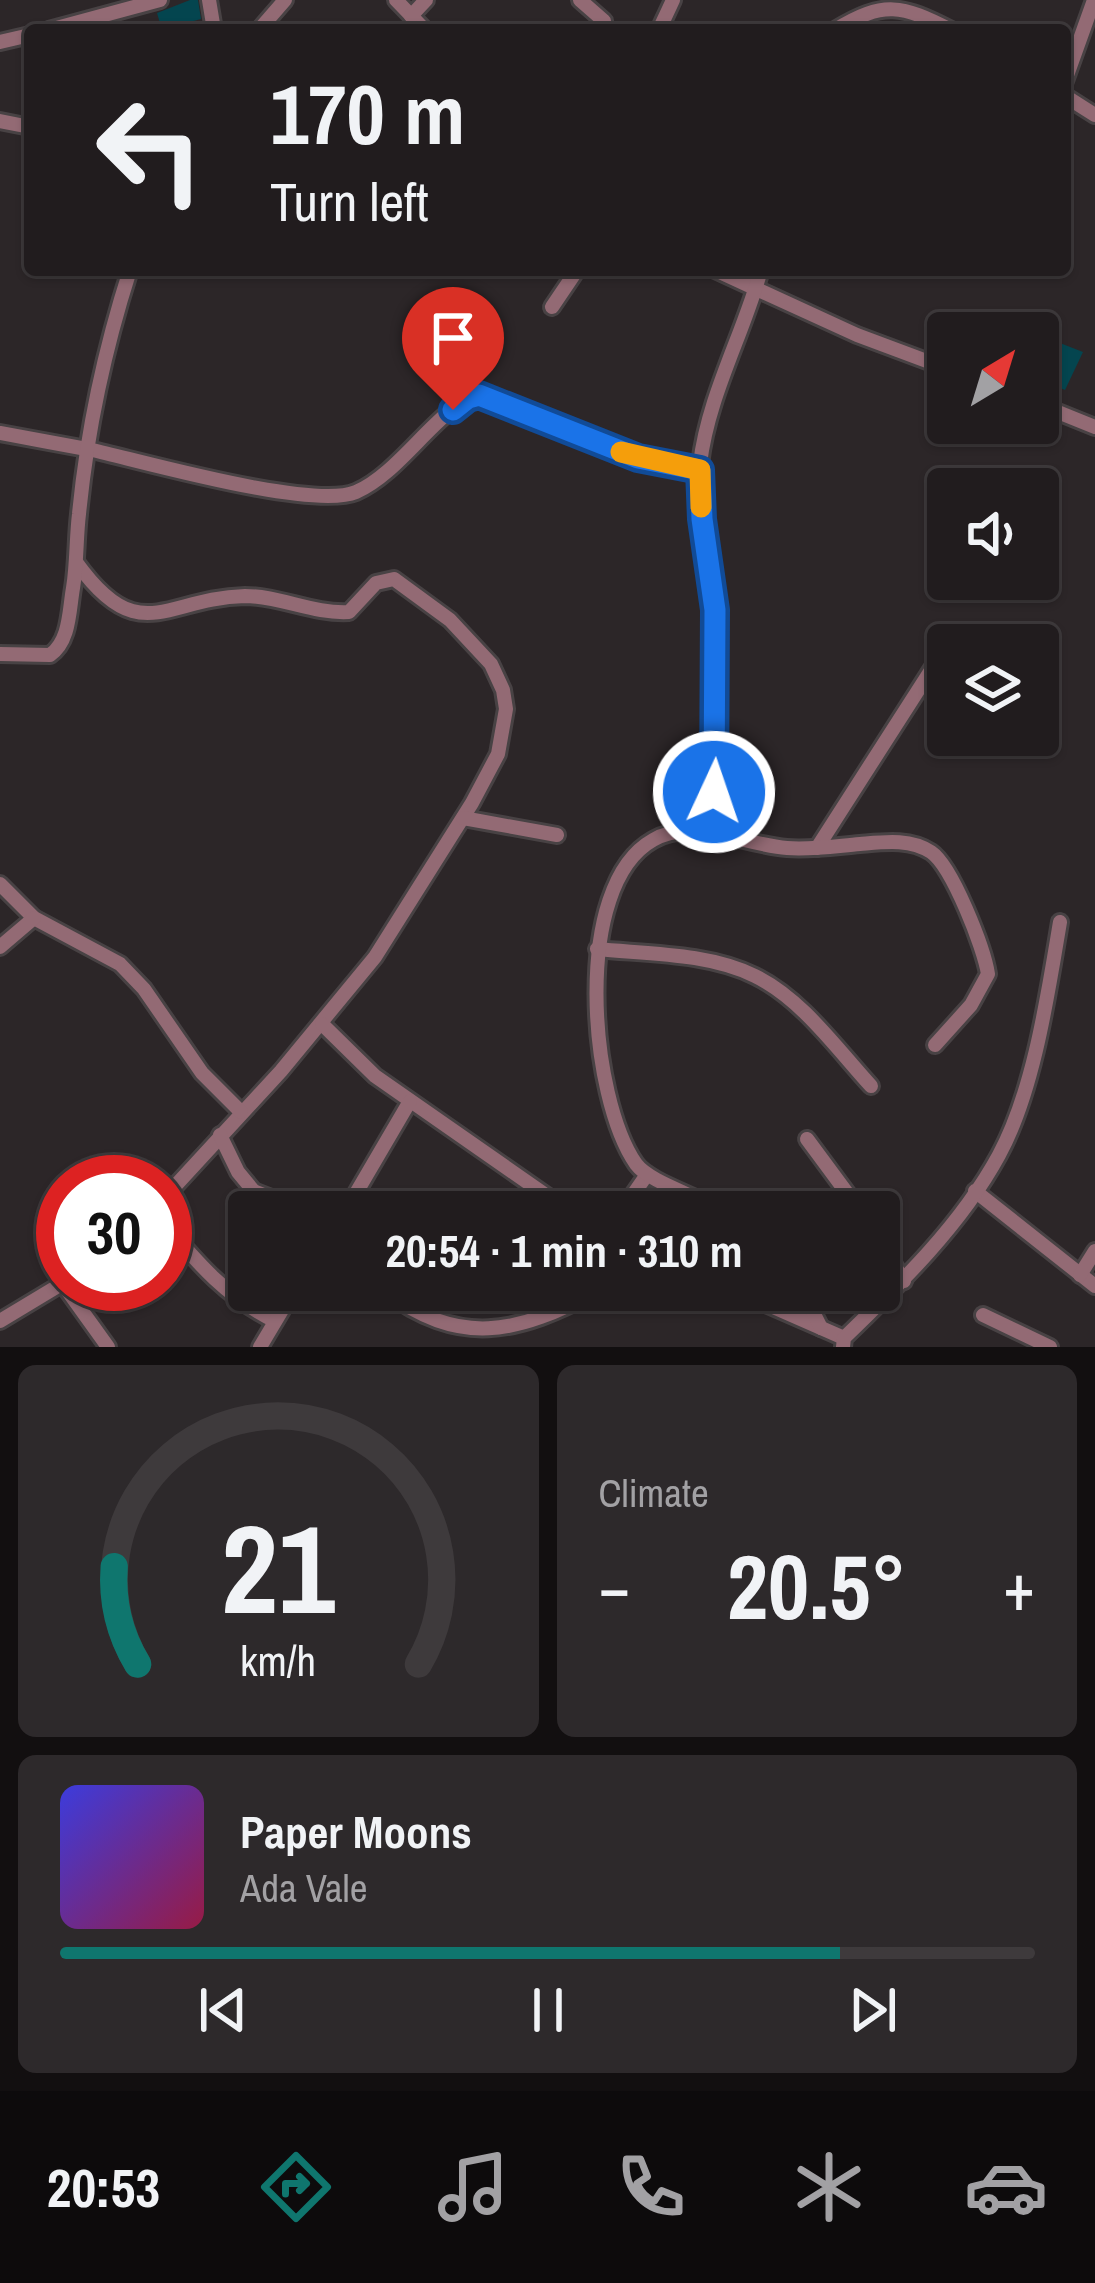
<!DOCTYPE html>
<meta charset="utf-8">
<style>
body{margin:0;font-family:"Archivo Narrow",sans-serif;background:#2d292b;color:#f1f3f6;height:100vh;display:flex;flex-direction:column;font-size:45px;white-space:nowrap}
*{box-sizing:border-box;margin:0}
p{font-size:39px;color:#a2a1a4}
.icon{flex:none;width:66px;height:66px;fill:none;stroke:currentColor;stroke-width:2;stroke-linecap:round;stroke-linejoin:round}
.map{position:relative;height:1347px;overflow:hidden}
.details{display:flex;flex-direction:column;gap:18px;padding:18px;background:#120f10;flex:1}
.details>*{flex:none}
.hud{position:absolute;left:24px;top:24px;width:1047px;height:252px;border-radius:12px;box-shadow:0 3px 9px #0004,0 0 0 3px #3e3a3c;background:#211c1e;color:#f1f3f6;overflow:hidden}
.needle{width:78px;rotate:38deg}
.buttons{position:absolute;left:927px;top:312px;display:grid;gap:24px}
.buttons a{display:grid;place-items:center;width:132px;height:132px;border-radius:12px;background:#211c1e;box-shadow:0 3px 9px #0004,0 0 0 3px #3e3a3c;font-size:60px}
.speed{position:absolute;left:36px;top:1155px;display:flex;gap:24px;font-size:60px;font-weight:700;text-align:center}
.speed>*{display:grid;place-content:center;width:156px;height:156px;border-radius:50%;background:#211c1e;box-shadow:0 3px 9px #0004,0 0 0 3px #3e3a3c;line-height:1}
.speed .limit{border:18px solid #d22;background:#fff;color:#111}
.pin{position:absolute;display:grid;place-items:center;width:102px;height:102px;color:#fff;margin:-123px -51px;border-radius:50% 50% 50% 0;rotate:-45deg;box-shadow:0 0 12px #0007}
.pin .icon{rotate:45deg}
.me{position:absolute;width:132px;margin:-66px;rotate:3deg;stroke-linejoin:round;filter:drop-shadow(0 0 9px #0008)}
.turn{display:flex;align-items:center;gap:42px;height:252px;padding:0 48px;font-size:54px}
.turn .icon{width:156px;height:156px;stroke-width:2.5}
.turn b{display:block;font-size:84px;line-height:102px}
.big{font-size:90px;font-weight:700;line-height:1.1}
.details .tile{flex:1;display:flex;flex-direction:column;justify-content:center;gap:18px;min-width:0;padding:0 42px;border-radius:18px;background:#2d292b}
.details .dial{align-items:center;gap:0}
.dial svg{height:312px;overflow:visible;fill:none;stroke:#3e3a3c;stroke-width:7;stroke-linecap:round;text-anchor:middle}
.dial text{fill:#f1f3f6;stroke:none}
.song{display:flex;align-items:center;gap:36px}
.cover{width:144px;height:144px;border-radius:18px;background:linear-gradient(135deg,hsl(240 70% 55%),hsl(340 70% 35%))}
.played{height:12px;border-radius:6px;background:linear-gradient(90deg,#0f766e 80%,#3e3a3c 80%)}
.keys{display:flex;justify-content:space-around;direction:ltr}
.heat{display:flex;justify-content:space-between;align-items:center;font-size:66px;direction:ltr}
.details .tiles{flex:1;display:grid;gap:18px;grid-template-columns:1fr 1fr}
.tile:last-child{grid-column:span 2}
.trip{position:absolute;left:228px;top:1191px;width:672px;height:120px;border-radius:12px;background:#211c1e;box-shadow:0 3px 9px #0004,0 0 0 3px #3e3a3c;font-weight:700;line-height:120px;text-align:center}
.tabs{display:flex;height:192px;justify-content:space-around;align-items:center;background:#0d0b0c;color:#a2a1a4}
.tabs .icon{width:84px;height:84px}
.tabs .current{color:#0f766e}
.tabs b{font-size:54px;color:#f1f3f6}
.map>svg:first-child{display:block}
.building{fill:#04454f}
.lines{fill:none;stroke-linecap:round;stroke-linejoin:round}
.minor-casing{stroke:#484244;stroke-width:20}
.minor{stroke:#936a74;stroke-width:14}
.route-casing{stroke:#114b97;stroke-width:30}
.route{stroke:#1a73e8;stroke-width:21}
.slow{stroke:#f59e0b;stroke-width:21}
</style>
<div class="map">
<svg width="1095" height="1347" viewBox="0 0 1095 1347">
<rect width="100%" height="100%" fill="#2c2628"/>
<g class="building">
<polygon points="190,0 198,0 201,19 186,23 188,30 162,30 157,13"/>
<polygon points="964,312 1016,332 1016,333 956,333"/>
<polygon points="1042,336 1083,352 1065,390 1038,379 1038,346"/>
</g>
<g class="lines">
<defs>
<g id="minor">
<polyline points="209,0 214,30"/>
<polyline points="396,0 425,30"/>
<polyline points="580,0 604,21"/>
<polyline points="411,16 426,0"/>
<polyline points="49,30 160,0"/>
<polyline points="259,30 285,0"/>
<polyline points="659,30 673,0"/>
<path d="M835 30C884 0 902 5 951 30"/>
<polyline points="0,42 30,35"/>
<polyline points="1065,81 1094,0"/>
<polyline points="1065,96 1095,115"/>
<polyline points="0,121 30,127"/>
<polyline points="715,270 857,335 948,369"/>
<polyline points="552,307 577,270"/>
<polyline points="1038,404 1095,427"/>
<path d="M0 433C31 439 61 444 92 450 145 462 313 510 356 492 402 472 439 405 479 395L637 458 700 469"/>
<path d="M76 562C139 650 165 598 245 596 280 596 313 614 349 612L376 583 394 579 450 620 491 664 503 690 506 709 498 754 472 803 375 957 281 1071 165 1197"/>
<path d="M0 654 50 655C70 641 69 611 73 588 77 564 76 539 79 514 87 432 105 348 130 270"/>
<polyline points="463,818 557,835"/>
<path d="M711 834C716 760 720 686 715 612 711 563 695 514 700 464 708 396 743 335 761 270"/>
<polyline points="817,848 935,664"/>
<polyline points="0,884 34,918 120,964 144,989 202,1073 241,1112"/>
<polyline points="0,947 34,918"/>
<path d="M597 949C648 954 709 953 755 976 802 999 837 1049 871 1086"/>
<polyline points="322,1024 375,1076 570,1212"/>
<polyline points="220,1135 238,1172 271,1212"/>
<polyline points="807,1139 861,1212"/>
<polyline points="975,1191 1095,1286"/>
<polyline points="256,1192 307,1212"/>
<polyline points="345,1212 410,1101"/>
<polyline points="621,1212 646,1176"/>
<path d="M722 1212C699 1196 650 1183 636 1164 590 1098 571 886 653 840 692 817 745 845 787 848 811 850 836 846 860 844 883 842 910 838 931 852 952 866 984 948 988 974L971 1005 935 1045"/>
<path d="M165 1224C198 1264 228 1298 275 1321"/>
<polyline points="879,1241 904,1281"/>
<polyline points="1080,1275 1095,1251"/>
<polyline points="62,1283 108,1347"/>
<path d="M383 1290C459 1347 516 1335 599 1290"/>
<polyline points="734,1290 844,1338"/>
<polyline points="802,1290 821,1328"/>
<polyline points="983,1315 1050,1347"/>
<polyline points="0,1321 63,1283"/>
<polyline points="260,1347 294,1290"/>
<path d="M843 1347 844 1338C901 1283 961 1225 999 1155 1034 1091 1048 993 1060 922"/>
</g>
</defs>
<use href="#minor" class="minor-casing"/>
<use href="#minor" class="minor"/>
</g>
<g class="lines">
<defs>
<polyline id="route" points="453,410 468,398 479,395 638,458 700,470 702,519 715,610 714,792"/>
</defs>
<use href="#route" class="route-casing"/>
<use href="#route" class="route"/>
<polyline class="slow" points="621,452 700,470 701,507"/>
</g>
</svg>
<div class="buttons">
<a><svg class="needle" viewBox="-14 -14 28 28"><path d="M0-13l5 13h-10z" fill="#e53935"/><path d="M0 13l5-13h-10z" fill="#a2a1a4"/></svg></a>
<a><svg class="icon" aria-label="sound" viewBox="0 0 24 24"><path d="M4 9h4l5-4v14l-5-4H4zM17 9q2 3 0 6"/></svg></a>
<a><svg class="icon" aria-label="layers" viewBox="0 0 24 24"><path d="M12 4l9 5-9 5-9-5zM3 14l9 5 9-5"/></svg></a>
</div>
<div class="speed"><div class="limit">30</div></div>
<div class="pin" style="left:453px;top:410px;background:#d93025"><svg class="icon" aria-label="arrive" viewBox="0 0 24 24"><path d="M6 21V4h12l-3 4 3 4H6"/></svg></div>
<svg class="me" style="left:714px;top:792px" viewBox="-20 -20 40 40"><circle r="17" fill="#1a73e8" stroke="#fff" stroke-width="3"/><path d="M0-11L8 9 0 5-8 9z" fill="#fff"/></svg>
<div class="trip">20:54 · 1 min · 310 m</div>
<div class="hud">
<div class="turn"><svg class="icon" aria-label="left" viewBox="0 0 24 24"><path d="M17 20v-9H6M10 6l-5 5 5 5"/></svg><div><b>170 m</b>Turn left</div></div>
</div>
</div>
<section class="details">
<div class="tiles">
<div class="tile dial"><svg viewBox="0 0 100 80">
<path d="M14 69A42 42 0 1 1 86 69"/>
<path d="M14 69A42 42 0 0 1 8 44" stroke="#0f766e"/>
<text x="50" y="56" font-size="32" font-weight="700">21</text>
<text x="50" y="72" font-size="11">km/h</text>
</svg></div>
<div class="tile"><p>Climate</p>
<div class="heat"><a>−</a><b class="big">20.5°</b><a>+</a></div>
</div>
<div class="tile">
<div class="song"><i class="cover"></i><div><b>Paper Moons</b><p>Ada Vale</p></div></div>
<div class="played"></div>
<div class="keys"><svg class="icon" aria-label="previous" viewBox="0 0 24 24"><path d="M18 5L8 12l10 7zM5 5v14"/></svg><svg class="icon" aria-label="pause" viewBox="0 0 24 24"><path d="M8 5v14M16 5v14"/></svg><svg class="icon" aria-label="next" viewBox="0 0 24 24"><path d="M6 5l10 7-10 7zM19 5v14"/></svg></div>
</div>
</div>
</section>
<nav class="tabs">
<b>20:53</b>
<svg class="icon current" aria-label="directions" viewBox="0 0 24 24"><path d="M12 3l9 9-9 9-9-9zM9 14v-3h6M13 9l2 2-2 2"/></svg>
<svg class="icon" aria-label="music" viewBox="0 0 24 24"><path d="M9 18V5l10-2v13"/><circle cx="6" cy="18" r="3"/><circle cx="16" cy="16" r="3"/></svg>
<svg class="icon" aria-label="phone" viewBox="0 0 24 24"><path d="M5 4h4l2 5-3 2q2 4 5 5l2-3 5 2v4C11 20 4 13 5 4z"/></svg>
<svg class="icon" aria-label="climate" viewBox="0 0 24 24"><path d="M12 3v18M4 7l16 10M4 17L20 7"/></svg>
<svg class="icon" aria-label="car" viewBox="0 0 24 24"><path d="M5 17H2v-5l4-1 3-4h7l3 4 3 1v5h-3M9 17h6M6 11h13"/><circle cx="7" cy="17" r="2"/><circle cx="17" cy="17" r="2"/></svg>
</nav>
